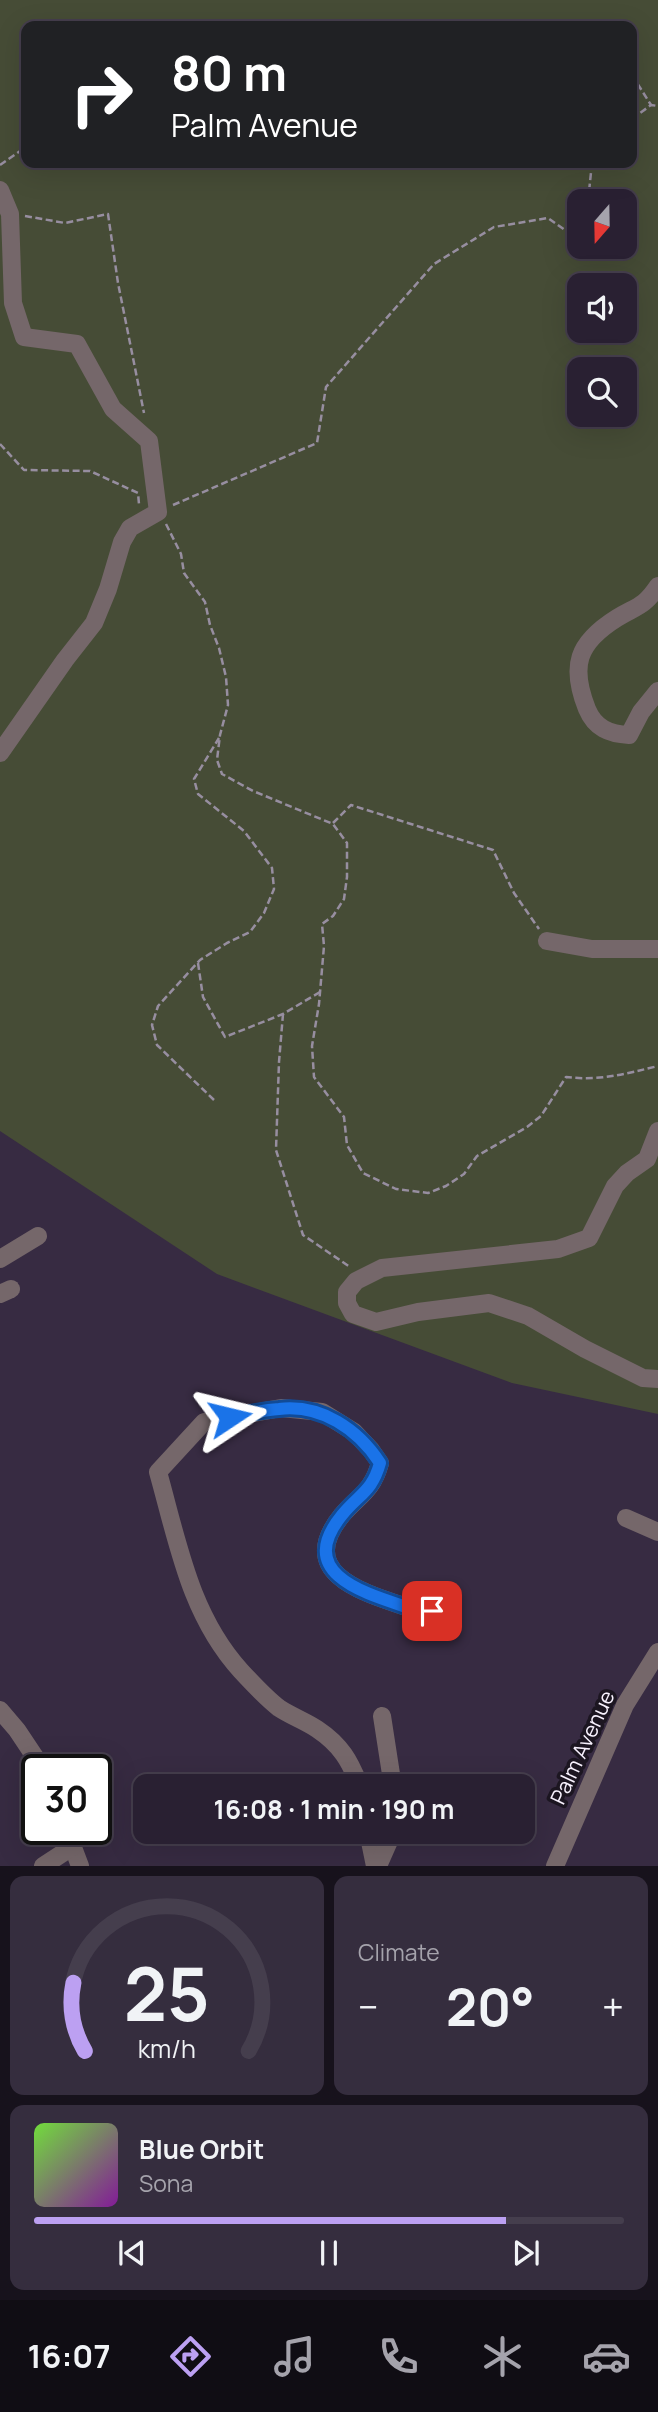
<!DOCTYPE html>
<meta charset="utf-8">
<style>
body{margin:0;font-family:Manrope,sans-serif;background:#352d3e;color:#f1f3f6;height:100vh;display:flex;flex-direction:column;font-size:26px;white-space:nowrap}
*{box-sizing:border-box;margin:0}
p{font-size:23px;color:#a5a3ac}
.icon{flex:none;width:38px;height:38px;fill:none;stroke:currentColor;stroke-width:2;stroke-linecap:round;stroke-linejoin:round}
.map{position:relative;height:1866px;overflow:hidden}
.sheet{display:flex;flex-direction:column;gap:10px;padding:10px;background:#17121c;flex:1}
.sheet>*{flex:none}
.banner{position:absolute;left:21px;top:21px;width:616px;height:147px;border-radius:14px;box-shadow:0 7px 28px #0002,0 0 0 2px #453e4d;background:#202124;color:#fff;overflow:hidden}
.needle{width:46px;rotate:200deg}
.tools{position:absolute;left:567px;top:189px;display:grid;gap:14px}
.tools a{display:grid;place-items:center;width:70px;height:70px;border-radius:14px;background:#292032;box-shadow:0 7px 28px #0002,0 0 0 2px #453e4d;font-size:35px}
.speed{position:absolute;left:21px;top:1754px;display:flex;gap:14px;font-size:35px;font-weight:700;text-align:center}
.speed>*{display:grid;place-content:center;width:91px;height:91px;border-radius:50%;background:#292032;box-shadow:0 7px 28px #0002,0 0 0 2px #453e4d;line-height:1}
.speed .limit{border:4px solid #111;border-radius:10px;background:#fff;color:#111}
.pin{position:absolute;display:grid;place-items:center;width:60px;height:60px;color:#fff;margin:-30px;border-radius:14px;box-shadow:0 4px 10px #0006}
.me{position:absolute;width:77px;margin:-38px;rotate:80deg;stroke-linejoin:round;filter:drop-shadow(0 0 5px #0008)}
.turn{display:flex;align-items:center;gap:24px;height:147px;padding:0 35px;font-size:32px}
.turn .icon{width:91px;height:91px;stroke-width:2.5}
.turn b{display:block;font-size:49px;line-height:60px}
.big{font-size:52px;font-weight:700;line-height:1.1}
.sheet .card{flex:1;display:flex;flex-direction:column;justify-content:center;gap:10px;min-width:0;padding:0 24px;border-radius:14px;background:#352d3e}
.sheet .dial{align-items:center;gap:0}
.dial svg{height:182px;overflow:visible;fill:none;stroke:#453e4d;stroke-width:7;stroke-linecap:round;text-anchor:middle}
.dial text{fill:#f1f3f6;stroke:none}
.song{display:flex;align-items:center;gap:21px}
.cover{width:84px;height:84px;border-radius:10px;background:linear-gradient(135deg,hsl(100 70% 55%),hsl(290 70% 35%))}
.played{height:7px;border-radius:4px;background:linear-gradient(90deg,#bca0f2 80%,#453e4d 80%)}
.keys{display:flex;justify-content:space-around;direction:ltr}
.heat{display:flex;justify-content:space-between;align-items:center;font-size:38px;direction:ltr}
.sheet .tiles{flex:1;display:grid;gap:10px;grid-template-columns:1fr 1fr}
.card:last-child{grid-column:span 2}
.trip{position:absolute;left:133px;top:1774px;width:402px;height:70px;border-radius:14px;background:#292032;box-shadow:0 7px 28px #0002,0 0 0 2px #453e4d;font-weight:700;line-height:70px;text-align:center}
.tab-bar{display:flex;height:112px;justify-content:space-around;align-items:center;background:#100d14;color:#a5a3ac}
.tab-bar .icon{width:49px;height:49px}
.tab-bar .selected{color:#bca0f2}
.tab-bar b{font-size:32px;color:#f1f3f6}
.map>svg:first-child{display:block}
.green{fill:#464c36;fill-rule:evenodd}
.lines{fill:none;stroke-linecap:round;stroke-linejoin:round}
.path{stroke:#978ea0;stroke-width:2.5;stroke-dasharray:7 3.5;stroke-linecap:butt}
.minor{stroke:#75676a;stroke-width:18}
.route-casing{stroke:#114b97;stroke-width:18}
.route{stroke:#1a73e8;stroke-width:12}
.labels{text-anchor:middle;dominant-baseline:central;stroke-width:7;stroke-linejoin:round;paint-order:stroke}
.street-label{font-size:21px;fill:#f8f2fe;stroke:#1c1621}
</style>
<div class="map">
<svg width="658" height="1866" viewBox="0 0 658 1866">
<rect width="100%" height="100%" fill="#372b42"/>
<path class="green" d="M0 0H658V1414L512 1383 217 1274 0 1131ZM26 26H632V163H26ZM579 201H625V247H579ZM579 285H625V331H579ZM579 369H625V415H579Z"/>
<g class="lines">
<g class="path">
<polyline points="517,26 519,21 548,26"/>
<polyline points="632,75 651,105"/>
<polyline points="632,119 651,105 658,106"/>
<polyline points="0,165 26,147"/>
<polyline points="588,201 592,163"/>
<polyline points="25,216 65,223 108,214 118,283 144,413"/>
<polyline points="0,444 24,470 90,471 138,493 139,504"/>
<polyline points="173,505 317,443 326,387 434,264 494,227 548,218 579,240"/>
<path d="M166 524 181 554 184 573 205 602 210 625 219 648 226 677 228 705 220 735 217 760 222 774 253 791 333 824 347 843V877L344 899 333 916 322 924 324 946 319 1004 312 1046 314 1077 344 1117 347 1145 363 1173 396 1189 428 1193 446 1186 464 1174 477 1156 527 1127 541 1116 566 1077C600 1081 625 1074 658 1066"/>
<polyline points="333,823 351,805 493,850 514,893 539,929"/>
<polyline points="198,963 203,997 225,1037 283,1014 320,992"/>
<polyline points="283,1014 279,1062 276,1150 303,1235 350,1267"/>
<polyline points="214,1100 157,1045 152,1025 158,1006 200,960 227,943 250,932 264,913 274,889 272,868 244,831 198,794 194,779 219,738"/>
</g>
<g class="minor">
<polyline points="0,190 10,214 13,303 24,337 77,344 113,409 149,441 158,512 130,528 122,542 108,589 94,623 65,660 0,753"/>
<path d="M658 586C644 607 637 606 617 618 577 643 570 666 587 709 595 728 609 734 629 735L641 712 658 691"/>
<polyline points="547,941 592,949 658,949"/>
<polyline points="658,1131 647,1159 627,1173 615,1186 589,1238 558,1249 382,1268 356,1281 347,1292 347,1303 353,1314 376,1322 418,1312 489,1303 528,1316 585,1349 643,1378 658,1379"/>
<polyline points="0,1259 38,1236"/>
<polyline points="0,1294 11,1289"/>
<polyline points="626,1518 658,1532"/>
<polyline points="0,1710 17,1730 43,1769"/>
<polyline points="382,1716 393,1787"/>
<path d="M360 1787C350 1761 341 1745 317 1729 305 1721 291 1716 279 1708 266 1698 253 1684 241 1671 190 1615 178 1543 158 1472L204 1422 281 1408 322 1412 354 1432 371 1450 380 1463C372 1492 359 1495 342 1515 290 1579 377 1596 421 1612L432 1610 438 1600"/>
<polyline points="66,1829 80,1866"/>
<polyline points="368,1832 375,1866"/>
<polyline points="43,1866 72,1847"/>
<polyline points="378,1866 393,1832"/>
<polyline points="555,1866 625,1705 658,1652"/>
</g>
</g>
<g class="lines">
<defs>
<path id="route" d="M230 1417C246 1414 262 1410 279 1409 321 1404 358 1429 380 1463 372 1492 359 1494 342 1515 290 1579 377 1596 421 1612L432 1611"/>
</defs>
<use href="#route" class="route-casing"/>
<use href="#route" class="route"/>
</g>
<g class="labels">
<g class="street-label">
<text transform="translate(582 1747) rotate(-65)">Palm Avenue</text>
</g>
</g>
</svg>
<div class="tools">
<a><svg class="needle" viewBox="-14 -14 28 28"><path d="M0-13l5 13h-10z" fill="#e53935"/><path d="M0 13l5-13h-10z" fill="#a5a3ac"/></svg></a>
<a><svg class="icon" aria-label="sound" viewBox="0 0 24 24"><path d="M4 9h4l5-4v14l-5-4H4zM17 9q2 3 0 6"/></svg></a>
<a><svg class="icon" aria-label="search" viewBox="0 0 24 24"><circle cx="10" cy="10" r="6"/><path d="M15 15l6 6"/></svg></a>
</div>
<div class="speed"><div class="limit">30</div></div>
<div class="pin" style="left:432px;top:1611px;background:#d93025"><svg class="icon" aria-label="arrive" viewBox="0 0 24 24"><path d="M6 21V4h12l-3 4 3 4H6"/></svg></div>
<svg class="me" style="left:230px;top:1417px" viewBox="-20 -20 40 40"><path d="M0-17L14 15 0 8-14 15z" fill="#1a73e8" stroke="#fff" stroke-width="4"/></svg>
<div class="trip">16:08 · 1 min · 190 m</div>
<div class="banner">
<div class="turn"><svg class="icon" aria-label="right" viewBox="0 0 24 24"><path d="M7 20v-9h11M14 6l5 5-5 5"/></svg><div><b>80 m</b>Palm Avenue</div></div>
</div>
</div>
<section class="sheet">
<div class="tiles">
<div class="card dial"><svg viewBox="0 0 100 80">
<path d="M14 69A42 42 0 1 1 86 69"/>
<path d="M14 69A42 42 0 0 1 9 39" stroke="#bca0f2"/>
<text x="50" y="56" font-size="32" font-weight="700">25</text>
<text x="50" y="72" font-size="11">km/h</text>
</svg></div>
<div class="card"><p>Climate</p>
<div class="heat"><a>−</a><b class="big">20°</b><a>+</a></div>
</div>
<div class="card">
<div class="song"><i class="cover"></i><div><b>Blue Orbit</b><p>Sona</p></div></div>
<div class="played"></div>
<div class="keys"><svg class="icon" aria-label="previous" viewBox="0 0 24 24"><path d="M18 5L8 12l10 7zM5 5v14"/></svg><svg class="icon" aria-label="pause" viewBox="0 0 24 24"><path d="M8 5v14M16 5v14"/></svg><svg class="icon" aria-label="next" viewBox="0 0 24 24"><path d="M6 5l10 7-10 7zM19 5v14"/></svg></div>
</div>
</div>
</section>
<nav class="tab-bar">
<b>16:07</b>
<svg class="icon selected" aria-label="directions" viewBox="0 0 24 24"><path d="M12 3l9 9-9 9-9-9zM9 14v-3h6M13 9l2 2-2 2"/></svg>
<svg class="icon" aria-label="music" viewBox="0 0 24 24"><path d="M9 18V5l10-2v13"/><circle cx="6" cy="18" r="3"/><circle cx="16" cy="16" r="3"/></svg>
<svg class="icon" aria-label="phone" viewBox="0 0 24 24"><path d="M5 4h4l2 5-3 2q2 4 5 5l2-3 5 2v4C11 20 4 13 5 4z"/></svg>
<svg class="icon" aria-label="climate" viewBox="0 0 24 24"><path d="M12 3v18M4 7l16 10M4 17L20 7"/></svg>
<svg class="icon" aria-label="car" viewBox="0 0 24 24"><path d="M5 17H2v-5l4-1 3-4h7l3 4 3 1v5h-3M9 17h6M6 11h13"/><circle cx="7" cy="17" r="2"/><circle cx="17" cy="17" r="2"/></svg>
</nav>
